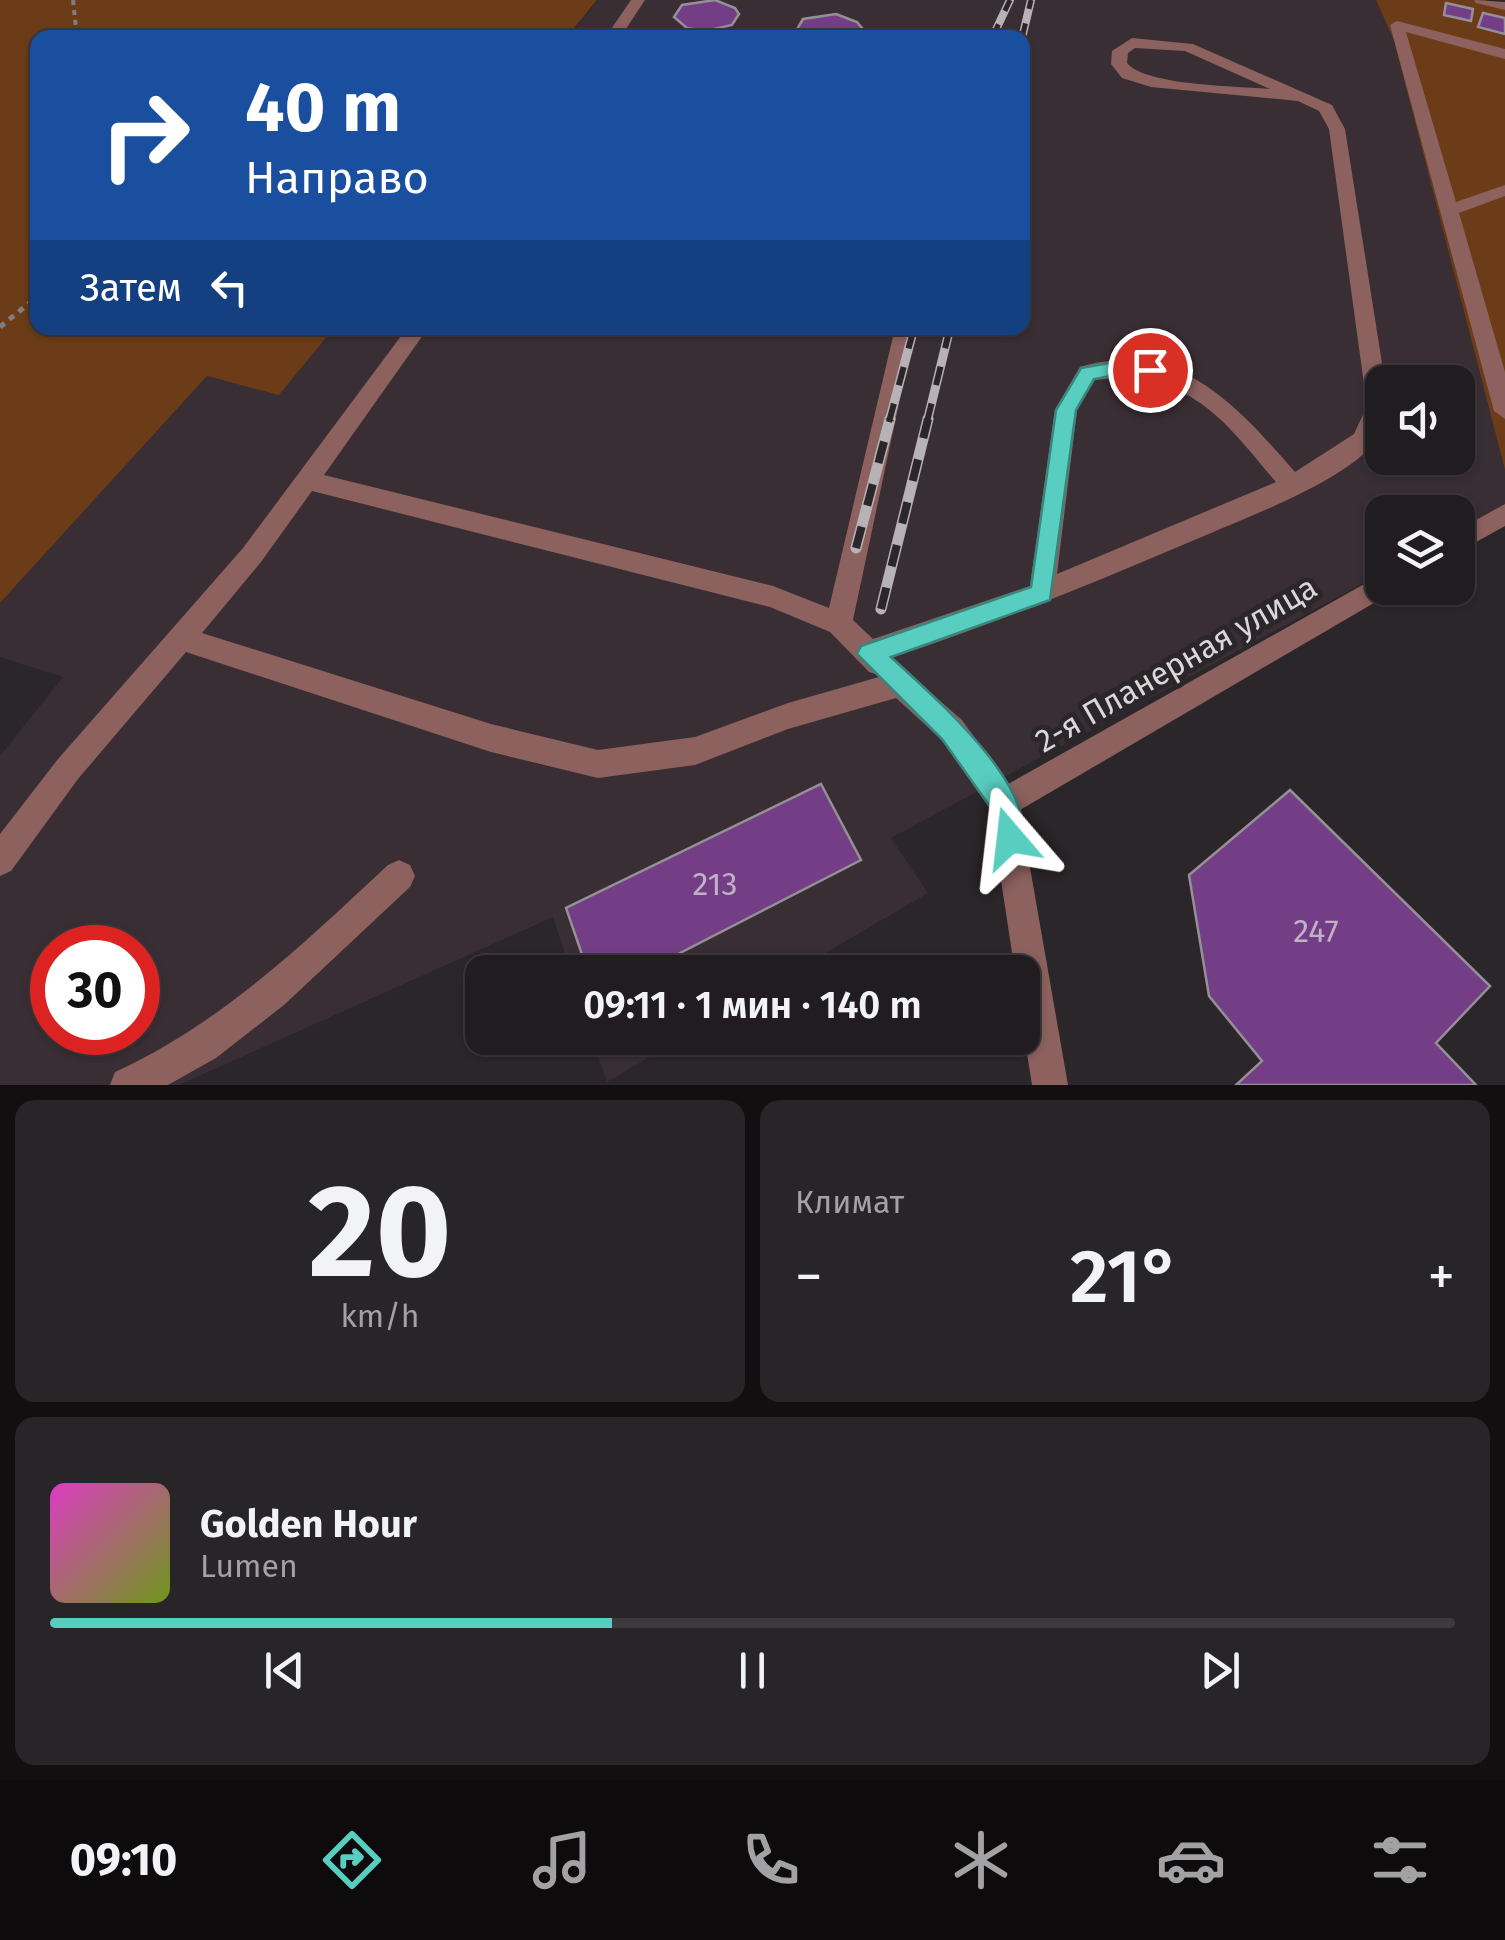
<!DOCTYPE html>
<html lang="ru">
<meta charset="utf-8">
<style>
body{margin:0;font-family:"Fira Sans",sans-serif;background:#282528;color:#f1f3f6;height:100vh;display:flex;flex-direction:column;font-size:38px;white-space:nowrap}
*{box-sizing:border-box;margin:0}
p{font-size:32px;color:#a2a1a4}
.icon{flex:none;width:55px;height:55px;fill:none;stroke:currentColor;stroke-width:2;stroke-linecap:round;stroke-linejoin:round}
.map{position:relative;height:1085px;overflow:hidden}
.side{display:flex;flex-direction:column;gap:15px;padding:15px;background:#120f11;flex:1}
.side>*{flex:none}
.banner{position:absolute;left:30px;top:30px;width:1000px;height:305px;border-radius:20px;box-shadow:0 2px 8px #0004,0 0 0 2px #3d3a3d;background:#1a4fa0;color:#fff;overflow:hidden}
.tools{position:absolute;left:1365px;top:365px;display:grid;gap:20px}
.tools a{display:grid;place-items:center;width:110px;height:110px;border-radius:20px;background:#201c1f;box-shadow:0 2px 8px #0004,0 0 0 2px #3d3a3d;font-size:50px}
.speed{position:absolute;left:30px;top:925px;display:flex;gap:20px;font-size:50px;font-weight:700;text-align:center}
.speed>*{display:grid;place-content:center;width:130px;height:130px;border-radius:50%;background:#201c1f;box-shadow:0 2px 8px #0004,0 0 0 2px #3d3a3d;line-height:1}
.speed .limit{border:15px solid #d22;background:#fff;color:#111}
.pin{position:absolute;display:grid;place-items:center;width:85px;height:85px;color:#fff;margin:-42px;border:5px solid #fff;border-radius:50%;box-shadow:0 2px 10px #0007}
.me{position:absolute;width:110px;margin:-55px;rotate:343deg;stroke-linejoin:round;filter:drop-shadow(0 0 8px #0008)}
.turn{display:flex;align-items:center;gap:35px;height:210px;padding:0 50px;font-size:45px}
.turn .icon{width:130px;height:130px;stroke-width:2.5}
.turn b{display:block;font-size:70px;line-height:85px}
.then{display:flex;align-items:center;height:95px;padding:0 50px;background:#0003;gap:20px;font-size:38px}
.big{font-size:75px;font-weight:600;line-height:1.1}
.side .card{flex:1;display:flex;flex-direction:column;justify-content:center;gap:15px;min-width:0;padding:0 35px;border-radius:20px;background:#282528}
.side .dial{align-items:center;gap:0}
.dial b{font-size:130px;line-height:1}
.song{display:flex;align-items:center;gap:30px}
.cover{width:120px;height:120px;border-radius:15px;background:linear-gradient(135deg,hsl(310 70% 55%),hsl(80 70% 35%))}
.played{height:10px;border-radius:5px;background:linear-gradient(90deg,#58cec0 40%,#3d3a3d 40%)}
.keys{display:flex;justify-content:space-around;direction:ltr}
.heat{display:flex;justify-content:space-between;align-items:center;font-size:55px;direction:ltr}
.side .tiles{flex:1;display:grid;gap:15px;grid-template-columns:1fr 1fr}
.card:last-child{grid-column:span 2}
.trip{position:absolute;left:465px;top:955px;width:575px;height:100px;border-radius:20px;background:#201c1f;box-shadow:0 2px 8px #0004,0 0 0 2px #3d3a3d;font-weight:600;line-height:100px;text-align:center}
.dock{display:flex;height:160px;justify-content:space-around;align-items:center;background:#0d0b0c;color:#a2a1a4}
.dock .icon{width:70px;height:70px}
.dock .on{color:#58cec0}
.dock b{font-size:45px;color:#f1f3f6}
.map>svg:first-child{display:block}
.built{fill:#392e33;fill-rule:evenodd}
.green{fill:#6b3c17}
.building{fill:#743e87;stroke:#949095;stroke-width:2.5}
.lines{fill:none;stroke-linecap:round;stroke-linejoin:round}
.path-far1{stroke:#827d80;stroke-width:4;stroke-dasharray:5 5;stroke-linecap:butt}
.path{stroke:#827d80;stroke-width:5;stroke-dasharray:6 6;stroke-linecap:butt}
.minor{fill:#8c615e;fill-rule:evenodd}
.rail-far2-casing{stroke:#b7b2b5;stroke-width:8}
.rail-far1-casing{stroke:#b7b2b5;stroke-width:9}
.rail-casing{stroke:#b7b2b5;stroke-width:11}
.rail-far2{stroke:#2b2629;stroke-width:5;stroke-dasharray:15;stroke-linecap:butt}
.rail-far1{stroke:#2b2629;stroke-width:6;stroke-dasharray:19;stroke-linecap:butt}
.rail{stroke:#2b2629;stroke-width:8;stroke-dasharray:22;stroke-linecap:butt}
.route{fill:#58cec0;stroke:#39867d;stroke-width:2.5}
.labels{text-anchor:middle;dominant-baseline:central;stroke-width:10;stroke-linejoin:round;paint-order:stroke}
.street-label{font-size:32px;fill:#dbd7d9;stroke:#2b2629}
.near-number-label{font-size:32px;fill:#c1b1c4}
</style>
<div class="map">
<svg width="1505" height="1085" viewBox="0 0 1505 1085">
<rect width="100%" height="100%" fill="#2b2629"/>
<g class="built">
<path d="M598 0H1376L1394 41 1505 470V507L1458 532V512H1382V573L891 838 928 893 793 972H571L553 917 179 1085H0V756L63 677 0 657V603L207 376 280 394 334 328H1022V38L568 37ZM1382 382H1458V458H1382ZM52 948H138V1032H52Z"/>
<polygon points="592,1038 682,1038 607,1082"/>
</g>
<g class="green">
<polygon points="0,0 597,0 567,37 38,38 38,328 334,328 279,395 207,376 0,603"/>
<polygon points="1376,0 1485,0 1505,5 1505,470 1394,41"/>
</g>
<g class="building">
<polygon points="715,0 735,8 739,14 732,25 705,31 687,28 674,17 682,5"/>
<polygon points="1446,3 1473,9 1471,21 1444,15"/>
<polygon points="1483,13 1505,18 1505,34 1478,27"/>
<polygon points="836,14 857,22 862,28 858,38 801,38 796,31 803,19"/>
<polygon points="821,784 861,860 643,972 588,972 566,908"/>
<polygon points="1290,790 1490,986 1436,1043 1476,1085 1236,1085 1262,1061 1209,996 1189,875"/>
</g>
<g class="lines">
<polyline class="path-far1" points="73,0 77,38"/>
<polyline class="path" points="0,327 38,296"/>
<g class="minor">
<polygon points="631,0 645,0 620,38 605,38"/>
<polygon points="1474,0 1505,2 1505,10 1476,3"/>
<polygon points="1397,21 1505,49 1505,59 1406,32 1456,202 1505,185 1505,196 1459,213 1505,372 1505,419 1494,411 1390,25"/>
<path d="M1132 38 1193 44 1332 105 1345 129 1385 382C1376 398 1387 427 1371 446 1341 482 1248 517 1204 536 1100 580 998 623 890 658L889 672 879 675 869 672 830 632 770 607 312 491 261 562 202 633 491 724 598 750 695 737 788 703 900 671 910 675 962 720 1008 784 1382 574V588H1394L1391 593 1020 810 1068 1085H1032L1022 1022V972H1015L990 809 942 740 896 698 788 729 695 765 598 778 491 752 186 652 78 779 11 871 0 876V834L58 759 243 548 407 328H428L324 475 773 586 829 608 895 328H915L853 620 873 639 1030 586 1055 410 1080 367C1179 338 1237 406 1295 472L1354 434 1367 406 1329 129 1319 111 1298 101 1151 87 1122 78 1111 64 1112 51ZM1135 48 1185 51 1270 89C1238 86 1146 86 1127 63L1128 53ZM1126 377C1201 384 1230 428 1276 482L1057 574 1077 410 1095 380Z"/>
<polygon points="1505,504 1505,526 1458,552 1458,530"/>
<path d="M399 860 410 865 415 876 410 887 284 1005 216 1058 168 1085H110L115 1072C222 1023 303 944 388 865Z"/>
</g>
<defs>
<g id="rail-far2">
<polyline points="992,38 1010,0"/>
<polyline points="1022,38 1031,0"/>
</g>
<g id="rail-far1">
<polyline points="889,422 914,328"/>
<polyline points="927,422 950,328"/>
</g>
<g id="rail">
<polyline points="856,548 890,419"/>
<polyline points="881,609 928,419"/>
</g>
</defs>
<use href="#rail-far2" class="rail-far2-casing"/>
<use href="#rail-far1" class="rail-far1-casing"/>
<use href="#rail" class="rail-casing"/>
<use href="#rail-far2" class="rail-far2"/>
<use href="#rail-far1" class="rail-far1"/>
<use href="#rail" class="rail"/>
</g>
<path class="route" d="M1126 360 1157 366 1160 370 1150 378 1126 373 1094 379 1076 410 1050 600 891 657C929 693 1044 789 1020 848L1010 852 1000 848 991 808 942 739 857 654 861 646 1031 587 1056 410 1081 368Z"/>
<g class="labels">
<g class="street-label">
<text transform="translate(1176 664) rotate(-30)">2-я Планерная улица</text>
</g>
<g class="near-number-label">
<text x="715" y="884">213</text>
<text x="1316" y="931">247</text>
</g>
</g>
</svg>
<div class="tools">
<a><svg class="icon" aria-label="sound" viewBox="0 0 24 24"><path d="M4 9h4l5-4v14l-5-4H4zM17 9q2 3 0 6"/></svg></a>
<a><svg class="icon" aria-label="layers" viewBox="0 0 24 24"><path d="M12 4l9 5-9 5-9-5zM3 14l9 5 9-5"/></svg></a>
</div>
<div class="speed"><div class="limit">30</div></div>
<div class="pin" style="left:1150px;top:370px;background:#d93025"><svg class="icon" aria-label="arrive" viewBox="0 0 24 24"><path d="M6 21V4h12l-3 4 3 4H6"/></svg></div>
<svg class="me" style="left:1010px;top:838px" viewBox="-20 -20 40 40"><path d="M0-17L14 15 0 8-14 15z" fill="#58cec0" stroke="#fff" stroke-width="4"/></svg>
<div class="trip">09:11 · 1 мин · 140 m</div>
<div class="banner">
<div class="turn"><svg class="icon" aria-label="right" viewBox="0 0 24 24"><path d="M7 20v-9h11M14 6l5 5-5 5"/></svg><div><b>40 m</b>Направо</div></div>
<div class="then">Затем<svg class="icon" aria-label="left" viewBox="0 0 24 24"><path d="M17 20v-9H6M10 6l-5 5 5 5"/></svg></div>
</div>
</div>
<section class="side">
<div class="tiles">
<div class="card dial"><b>20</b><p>km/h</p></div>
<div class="card"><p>Климат</p>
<div class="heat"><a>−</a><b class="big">21°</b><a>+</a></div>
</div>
<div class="card">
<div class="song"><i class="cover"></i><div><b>Golden Hour</b><p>Lumen</p></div></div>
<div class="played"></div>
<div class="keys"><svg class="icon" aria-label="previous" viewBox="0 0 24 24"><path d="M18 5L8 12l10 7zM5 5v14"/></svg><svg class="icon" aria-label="pause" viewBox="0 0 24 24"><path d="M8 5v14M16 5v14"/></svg><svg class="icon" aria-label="next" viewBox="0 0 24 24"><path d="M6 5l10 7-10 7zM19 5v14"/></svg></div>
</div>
</div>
</section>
<nav class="dock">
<b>09:10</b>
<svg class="icon on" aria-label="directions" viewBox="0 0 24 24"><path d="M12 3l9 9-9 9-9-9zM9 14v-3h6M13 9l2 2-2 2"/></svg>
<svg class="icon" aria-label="music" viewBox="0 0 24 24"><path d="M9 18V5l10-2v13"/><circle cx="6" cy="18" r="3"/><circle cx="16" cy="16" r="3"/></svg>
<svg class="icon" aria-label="phone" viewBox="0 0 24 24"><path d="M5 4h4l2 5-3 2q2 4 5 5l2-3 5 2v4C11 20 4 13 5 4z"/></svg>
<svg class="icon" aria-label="climate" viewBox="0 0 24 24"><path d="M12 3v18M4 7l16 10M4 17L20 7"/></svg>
<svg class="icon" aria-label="car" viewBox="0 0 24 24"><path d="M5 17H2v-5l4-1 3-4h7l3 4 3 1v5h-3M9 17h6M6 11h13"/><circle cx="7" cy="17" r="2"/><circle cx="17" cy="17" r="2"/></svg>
<svg class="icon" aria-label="filters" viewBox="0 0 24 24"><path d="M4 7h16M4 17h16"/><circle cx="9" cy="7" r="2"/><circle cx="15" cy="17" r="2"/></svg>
</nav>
